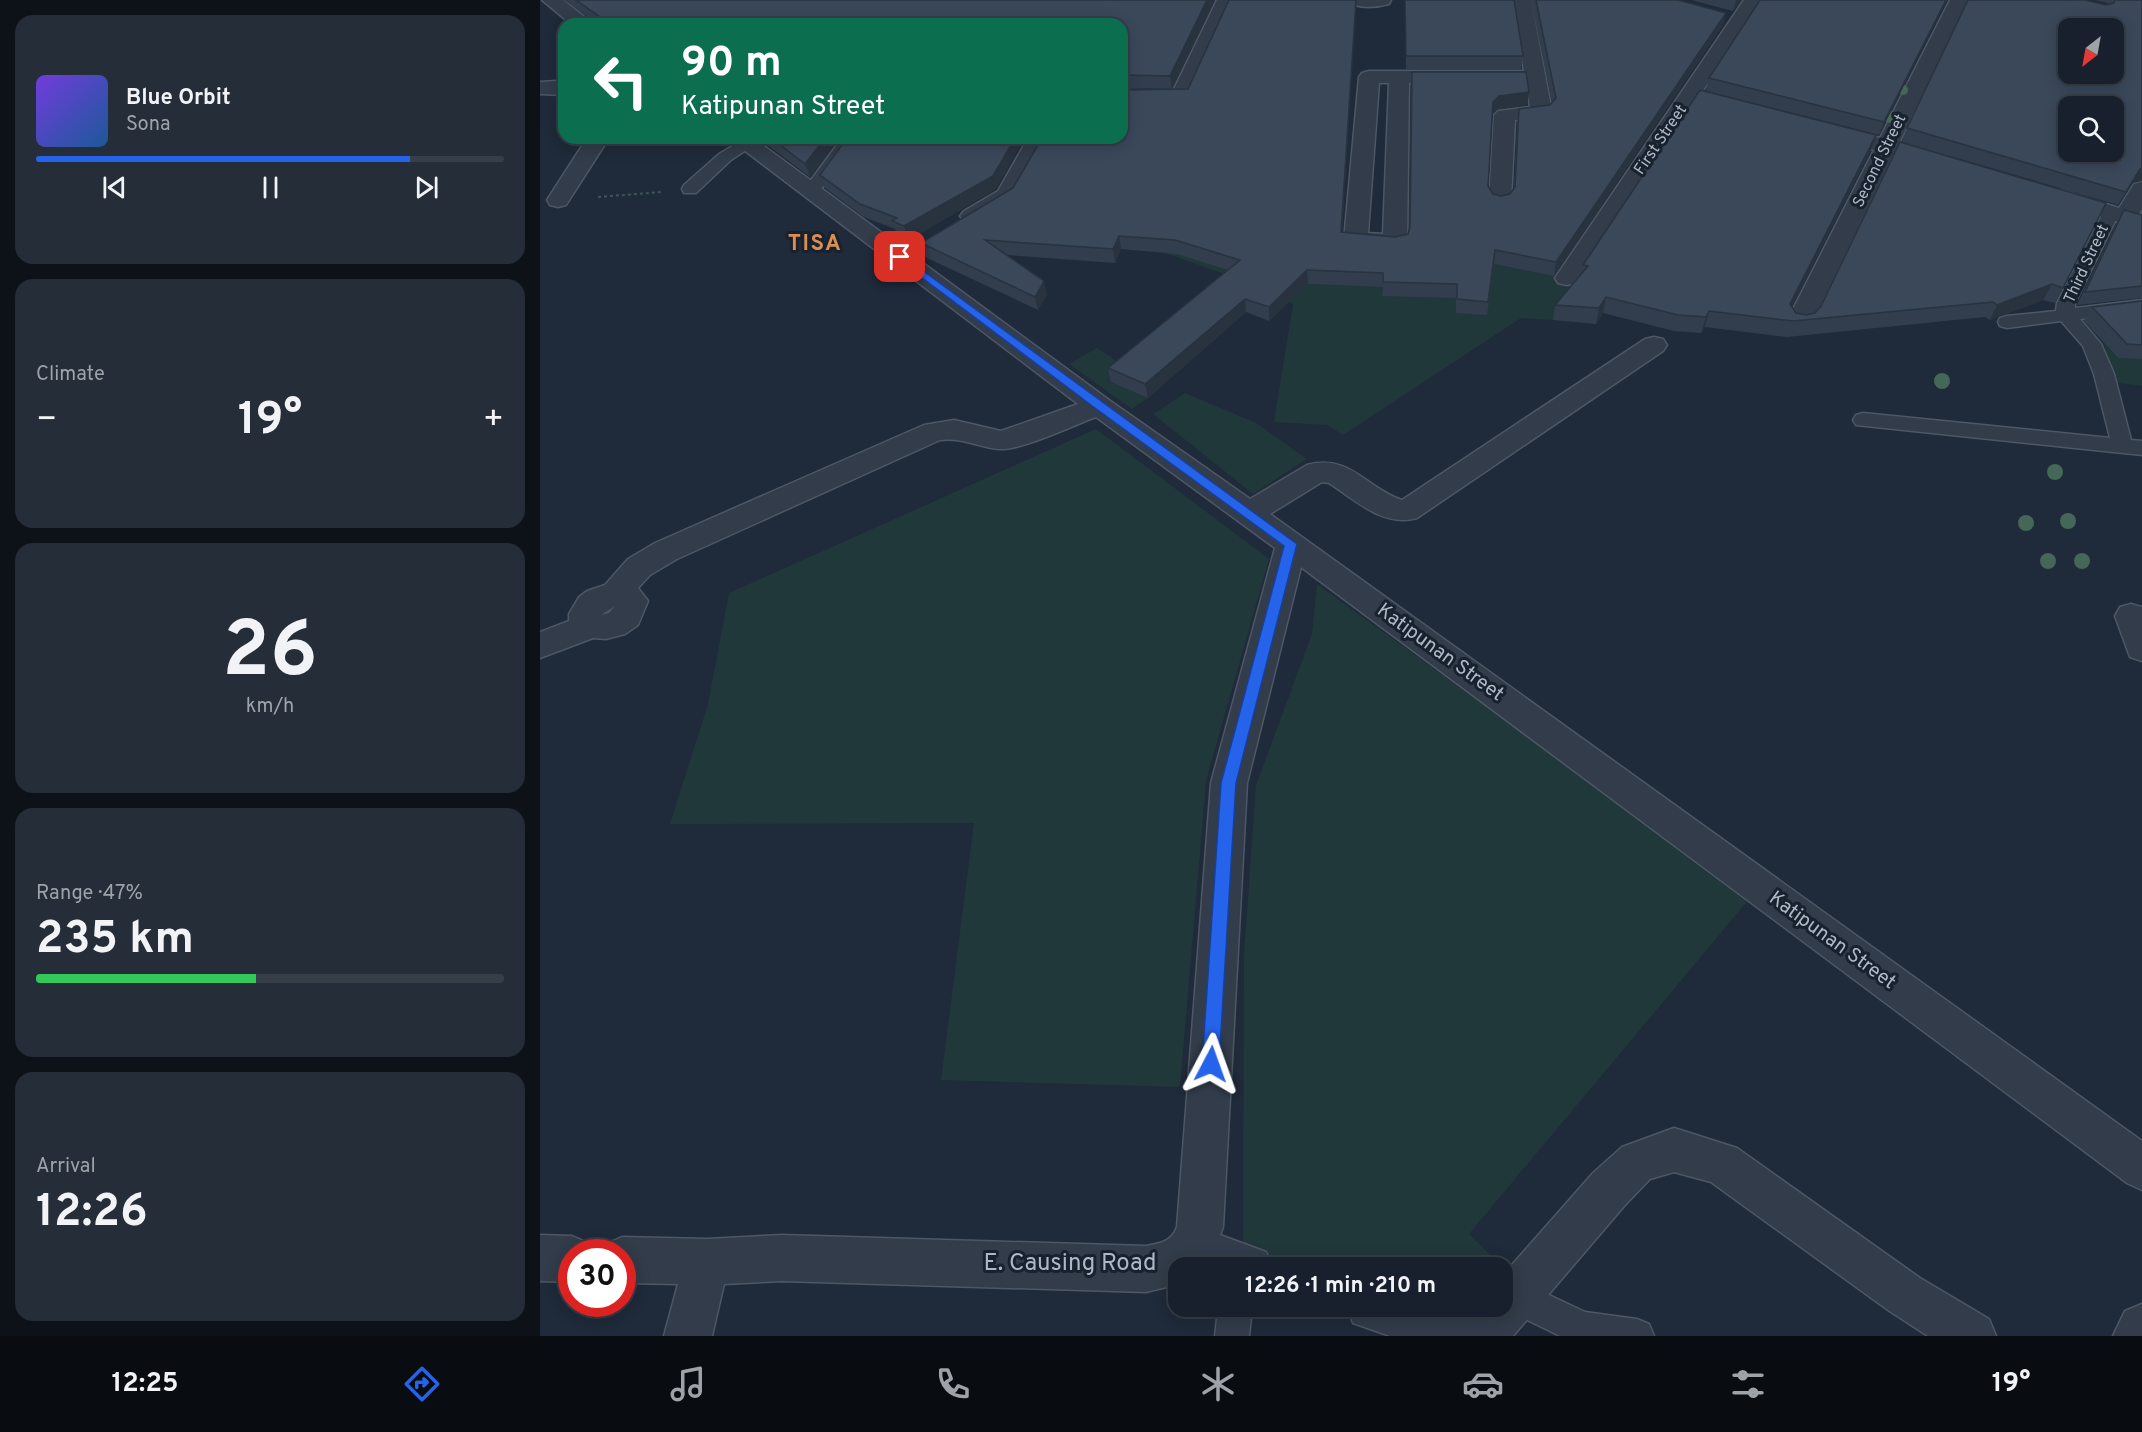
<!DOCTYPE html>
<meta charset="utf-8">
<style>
body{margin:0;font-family:Overpass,sans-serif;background:#242d38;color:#f1f3f6;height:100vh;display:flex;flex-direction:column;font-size:22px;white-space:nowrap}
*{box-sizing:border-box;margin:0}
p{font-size:20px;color:#9ea3a9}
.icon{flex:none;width:33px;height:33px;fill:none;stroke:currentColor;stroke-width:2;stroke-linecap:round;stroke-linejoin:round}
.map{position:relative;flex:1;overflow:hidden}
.panel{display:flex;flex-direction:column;gap:15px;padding:15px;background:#0d1218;width:540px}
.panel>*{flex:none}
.banner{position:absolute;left:18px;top:18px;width:570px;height:126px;border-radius:18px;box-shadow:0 3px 15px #0003,0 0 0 2px #363e48;background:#0b6e4f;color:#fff;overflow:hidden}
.needle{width:39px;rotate:211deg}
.tools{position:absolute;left:1518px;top:18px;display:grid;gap:12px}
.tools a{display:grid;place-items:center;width:66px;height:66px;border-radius:12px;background:#17202c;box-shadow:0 3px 15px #0003,0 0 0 2px #363e48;font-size:30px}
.speed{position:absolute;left:18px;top:1239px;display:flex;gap:12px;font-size:30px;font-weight:700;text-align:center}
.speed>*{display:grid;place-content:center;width:78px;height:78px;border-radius:50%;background:#17202c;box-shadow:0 3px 15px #0003,0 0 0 2px #363e48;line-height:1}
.speed .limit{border:9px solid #d22;background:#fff;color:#111}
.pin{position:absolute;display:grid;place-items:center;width:51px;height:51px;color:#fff;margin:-26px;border-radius:12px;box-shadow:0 3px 9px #0006}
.me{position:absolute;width:66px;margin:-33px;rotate:4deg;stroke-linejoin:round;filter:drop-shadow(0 0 4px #0008)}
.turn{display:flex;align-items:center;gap:21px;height:126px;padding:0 24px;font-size:27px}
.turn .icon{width:78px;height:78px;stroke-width:2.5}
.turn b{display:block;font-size:42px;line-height:51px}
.big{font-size:45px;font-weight:700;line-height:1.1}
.panel .widget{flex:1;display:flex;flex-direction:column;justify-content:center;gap:9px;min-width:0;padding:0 21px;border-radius:18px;background:#242d38}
.panel .dial{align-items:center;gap:0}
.dial b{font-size:78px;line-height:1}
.song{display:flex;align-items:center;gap:18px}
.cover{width:72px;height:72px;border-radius:9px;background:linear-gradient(135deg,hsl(260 70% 55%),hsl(210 70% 35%))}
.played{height:6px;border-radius:3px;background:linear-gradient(90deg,#2563eb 80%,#363e48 80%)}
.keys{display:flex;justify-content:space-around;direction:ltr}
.heat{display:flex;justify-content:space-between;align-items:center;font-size:33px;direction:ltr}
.charge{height:9px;border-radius:4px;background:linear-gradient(90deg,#34c759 47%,#363e48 0)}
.trip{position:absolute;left:628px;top:1257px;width:345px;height:60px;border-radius:18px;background:#17202c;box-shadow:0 3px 15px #0003,0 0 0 2px #363e48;font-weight:700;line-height:60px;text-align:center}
.dock{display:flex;height:96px;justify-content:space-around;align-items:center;background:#090d12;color:#9ea3a9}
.dock .icon{width:42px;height:42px}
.dock .active{color:#2563eb}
.dock b{font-size:27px;color:#f1f3f6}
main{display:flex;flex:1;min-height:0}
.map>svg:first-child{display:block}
.green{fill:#21383b}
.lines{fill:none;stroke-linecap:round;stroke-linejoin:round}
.lane-casing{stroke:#4d5765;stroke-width:3}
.street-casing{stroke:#4d5765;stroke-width:3}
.path{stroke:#3e5558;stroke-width:2;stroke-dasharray:3 3;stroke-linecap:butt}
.lane{fill:#323c4a;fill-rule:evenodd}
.street{fill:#323c4a;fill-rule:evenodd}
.tree{fill:#446757}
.wall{fill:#323e4d}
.shaded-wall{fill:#29323f}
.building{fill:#3a485a;stroke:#29323f;stroke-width:1.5;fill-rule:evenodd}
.route{fill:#2563eb;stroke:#184099;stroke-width:1.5}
.labels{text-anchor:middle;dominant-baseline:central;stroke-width:6;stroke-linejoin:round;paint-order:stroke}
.far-street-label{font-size:16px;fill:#adb7c7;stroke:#18212e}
.street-label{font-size:20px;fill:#adb7c7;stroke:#18212e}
.far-district-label{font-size:22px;font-weight:bold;letter-spacing:1.5px;fill:#dc8e52;stroke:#18212e}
.near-street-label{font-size:24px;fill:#adb7c7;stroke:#18212e}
</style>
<main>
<section class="panel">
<div class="widget">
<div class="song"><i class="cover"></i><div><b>Blue Orbit</b><p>Sona</p></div></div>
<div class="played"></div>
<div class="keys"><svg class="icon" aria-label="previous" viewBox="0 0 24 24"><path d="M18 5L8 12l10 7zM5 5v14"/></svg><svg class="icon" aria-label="pause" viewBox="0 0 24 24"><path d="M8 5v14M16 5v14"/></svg><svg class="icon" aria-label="next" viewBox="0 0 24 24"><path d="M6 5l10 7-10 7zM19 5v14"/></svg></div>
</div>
<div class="widget"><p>Climate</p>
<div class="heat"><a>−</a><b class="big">19°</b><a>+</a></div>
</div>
<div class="widget dial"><b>26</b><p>km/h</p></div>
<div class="widget"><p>Range · 47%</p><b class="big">235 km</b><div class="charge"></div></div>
<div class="widget"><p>Arrival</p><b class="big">12:26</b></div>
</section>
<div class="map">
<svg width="1602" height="1336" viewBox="0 0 1602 1336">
<rect width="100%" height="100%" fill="#1f2a3a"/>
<g class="green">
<polygon points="475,200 768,284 843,287 916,298 946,315 954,264 1042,281 1013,320 981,318 803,435 787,425 734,422 753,304 713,284"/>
<polygon points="1558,338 1578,358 1602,359 1602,386 1571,382 1551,339"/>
<polygon points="557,348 587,368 572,382 608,398 592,409 529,364"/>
<polygon points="645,393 716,423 767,459 713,494 613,414"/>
<polygon points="556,429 729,559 666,781 640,1087 401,1080 434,823 130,824 168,704 189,593"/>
<polygon points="777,584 1210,898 929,1234 963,1268 703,1268 704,955 716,785 772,634"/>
</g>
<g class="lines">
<defs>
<g id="lane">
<polygon points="206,138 212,140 214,143 212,146 191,160 156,193 144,193 142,189 144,185 179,154"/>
<polygon points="302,138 318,138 277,195 265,195 263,191"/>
<polygon points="1572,206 1580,211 1535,303 1535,308 1602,300 1602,312 1540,319 1561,344 1574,374 1591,440 1602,441 1602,455 1316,425 1313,420 1316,415 1323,413 1570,438 1554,374 1543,346 1521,321 1467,328 1460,326 1458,322 1460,318 1467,316 1516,311 1517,303 1564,211"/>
<polygon points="975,1279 1045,1312 1097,1319 1109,1324 1114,1336 1020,1336 963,1308 963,1284"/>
<polygon points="671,1306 707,1306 711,1317 709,1336 675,1336 677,1319"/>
</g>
<g id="street">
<polygon points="2,0 23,0 53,24 31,24"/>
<polygon points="677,0 695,0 647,101 582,102 582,90 633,91"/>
<path d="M812 0H851L849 4C838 7 825 8 814 5Z"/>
<path d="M973 0H991L1012 112 1008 116 975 120 971 200 968 205 960 207 952 205 949 200 954 115 958 111 990 107 986 83H869L867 241 863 246 855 248 808 245 804 240 819 77 822 73 829 71H984ZM839 83H849L843 234 828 233Z"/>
<polygon points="1204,0 1222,0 1162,92 1206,103 1209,107 1206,111 1199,113 1155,102 1036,283 1027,285 1018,283 1015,278"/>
<polygon points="1410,0 1428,0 1359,143 1407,156 1410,161 1407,166 1399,168 1353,155 1273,321 1269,327 1260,329 1251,327 1247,321 1334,150 1282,136 1279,131 1282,126 1290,125 1340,138"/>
<polygon points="17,81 24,83 24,95 0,94 0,82"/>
<polygon points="47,138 69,138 26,205 18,207 10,205 7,200"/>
<path d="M188 138H213L569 400 710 499 767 465C810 453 827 489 862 500L1105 339 1114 337 1123 339 1127 345 1123 351 877 518C844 528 815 500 789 483L782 482 730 514 1602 1141V1190L1587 1183 761 567 707 783 683 1227 680 1235 726 1252 733 1268H639V1284L606 1292 242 1281 184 1284 172 1336H124L138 1284 82 1283V1252H62L66 1244 82 1237 167 1239 242 1235 606 1246C621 1243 631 1242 637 1227L671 783 735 548 556 417C534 425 480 451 459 449 438 447 421 437 400 440L137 559 110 575 98 588 108 601 98 625 85 634 66 639 53 638 0 658V632L29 621V614L39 597 47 591 65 585 88 559 115 543 384 425 414 420 461 431 538 404ZM75 606 69 613 61 615Z"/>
<path d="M488 138H510C502 153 485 190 475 200 463 211 440 225 424 221L420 216 424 211 458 191Z"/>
<polygon points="1602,182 1602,209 1599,214 1602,214 1602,229 1513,202 1510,197 1513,192 1521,190 1579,208 1594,184"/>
<polygon points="1591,604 1602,607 1602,661 1590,657 1575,616 1580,607"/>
<polygon points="1134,1128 1197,1148 1380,1278 1449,1319 1456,1336 1388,1336 1348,1310 1171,1182 1134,1172 1110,1179 1085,1205 973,1336 850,1336 813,1323 807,1306 904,1306 930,1316 937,1306 963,1306 963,1275 1053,1173 1082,1147"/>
<polygon points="0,1235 32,1236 48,1243 52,1252 32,1252 32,1282 0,1281"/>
<polygon points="1602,1304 1602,1336 1573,1336 1585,1311"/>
</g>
</defs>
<use href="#lane" class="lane-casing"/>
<use href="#street" class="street-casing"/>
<polyline class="path" points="58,197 122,192"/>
<use href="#lane" class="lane"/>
<use href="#street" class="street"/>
</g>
<g class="tree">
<circle cx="1363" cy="90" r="5"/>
<circle cx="1350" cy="117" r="6"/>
<circle cx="1402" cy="381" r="8"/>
<circle cx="1515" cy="472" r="8"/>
<circle cx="1528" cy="521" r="8"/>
<circle cx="1486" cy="523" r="8"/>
<circle cx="1508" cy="561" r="8"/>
<circle cx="1542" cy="561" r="8"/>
</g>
<g class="wall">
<polygon points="24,0 675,0 632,89 582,88 582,24 58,24"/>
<polygon points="816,0 802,232 855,237 868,234 869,229 871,85 989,92 987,105 958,109 952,114 948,186 953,194 961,196 970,194 974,188 977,122 979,109 1010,105 1012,103 991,0 1138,0 1186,13 1183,25 1014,276 954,264 947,315 916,313 916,298 842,296 843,287 768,284 729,321 706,312 608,398 571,382 568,368 688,270 637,254 581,249 575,263 467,255 507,294 498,310 385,257 381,243 473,188 648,89"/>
<polygon points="865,0 974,0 983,56 981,69 866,69"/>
<polygon points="1151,0 1202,0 1193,11"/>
<polygon points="1220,0 1407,0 1339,135 1166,91 1169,78"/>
<polygon points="1555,0 1602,0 1592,183 1578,205 1362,142 1367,128 1566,5 1568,4 1567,3"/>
<polygon points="1336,135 1331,150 1252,306 1256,313 1266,315 1275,313 1281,306 1360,142 1523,288 1515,303 1503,300 1450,320 1445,317 1247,337 1165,327 1161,333 1134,331 1063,313 1056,324 1013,320 1015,305 1041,274 1043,265"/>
<polygon points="218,138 299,138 270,177"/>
<polygon points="280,175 456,189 369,240 357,235 355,229 324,217 285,188"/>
<polygon points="1584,210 1602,215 1602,298 1537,305 1576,224"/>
<polygon points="1602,301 1602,359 1578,358 1544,321 1552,307"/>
</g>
<g class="shaded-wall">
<polygon points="667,0 675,0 632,89 630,76"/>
<polygon points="816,0 816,8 801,246 801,232"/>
<polygon points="1196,0 1202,0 1193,11"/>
<polygon points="1406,0 1407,0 1339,135 1344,122"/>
<polygon points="1186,13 1183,25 1014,276 1016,262"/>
<polygon points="989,92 987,105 958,109 952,115 953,102 959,96"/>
<polygon points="1336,135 1331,150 1245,320 1250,304"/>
<polygon points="285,138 299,138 270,177 265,164"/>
<polygon points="475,138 485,138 456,189 369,240 364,226"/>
<polygon points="1600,169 1602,169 1602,181 1592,183 1578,205"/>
<polygon points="579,236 581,249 575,263 573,249"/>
<polygon points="767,270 768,284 729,321 729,307"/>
<polygon points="504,281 507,294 498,310 495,297"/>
<polygon points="1512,284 1503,300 1450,320 1457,305"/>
<polygon points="1066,297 1063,313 1056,324 1059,308"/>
<polygon points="705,299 706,312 608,398 605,384"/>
<polygon points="1169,311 1165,327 1161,333 1166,317"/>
</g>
<g class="building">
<polygon points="36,0 667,0 630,76 582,75 582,24 70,24"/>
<polygon points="689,0 816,0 801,232 855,237 868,234 870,227 872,72 986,72 989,92 959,96 953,102 948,186 953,194 961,196 970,194 975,187 979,109 1010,105 1016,98 996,0 1138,0 1186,13 1016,262 955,250 948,302 917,299 917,284 843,282 843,273 767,270 729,307 705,299 605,384 568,368 700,260 635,240 579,236 573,249 445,240 504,281 495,297 381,243 473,188 502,138 582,138 582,90 648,89"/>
<polygon points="865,0 974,0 983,56 866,56"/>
<polygon points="1220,0 1406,0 1344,122 1169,78"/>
<path d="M1428 0H1545L1566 5 1574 3 1575 0H1602V169H1600L1586 192 1367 128ZM1528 28H1574V74H1528ZM1528 106H1574V152H1528Z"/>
<polygon points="1160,90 1336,135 1250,304 1256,313 1266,315 1275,313 1281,306 1360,142 1566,203 1523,288 1512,284 1457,305 1453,302 1253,321 1169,311 1166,317 1138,315 1066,297 1059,308 1015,305 1048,266 1043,265"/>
<polygon points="231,138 285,138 265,164"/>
<polygon points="307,138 475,138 453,176 364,226 352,221 357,218 320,204 280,175"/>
<polygon points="1584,210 1602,215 1602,286 1545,292"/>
<polygon points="1602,301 1602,345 1587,344 1552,307"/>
</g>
<polygon class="route" points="360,254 757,544 696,783 679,1064 677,1070 671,1072 665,1070 662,1064 681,783 744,546 555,408 357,259 357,255"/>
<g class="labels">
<g class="far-street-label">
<text transform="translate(1121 140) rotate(-56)">First Street</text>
<text transform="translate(1340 161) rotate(-64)">Second Street</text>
<text transform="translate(1547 264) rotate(-65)">Third Street</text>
</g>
<g class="street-label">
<text transform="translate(900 653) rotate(36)">Katipunan Street</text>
<text transform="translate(1292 941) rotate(36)">Katipunan Street</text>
</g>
<g class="far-district-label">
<text x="275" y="244">TISA</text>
</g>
<g class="near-street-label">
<text x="530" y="1264">E. Causing Road</text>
</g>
</g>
</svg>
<div class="tools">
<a><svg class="needle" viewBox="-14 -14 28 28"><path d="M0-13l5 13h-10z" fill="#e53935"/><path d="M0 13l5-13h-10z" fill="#9ea3a9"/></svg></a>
<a><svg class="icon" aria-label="search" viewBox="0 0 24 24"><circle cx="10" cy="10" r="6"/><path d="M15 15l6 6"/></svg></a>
</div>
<div class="speed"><div class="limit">30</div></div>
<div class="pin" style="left:360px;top:257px;background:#d93025"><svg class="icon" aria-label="arrive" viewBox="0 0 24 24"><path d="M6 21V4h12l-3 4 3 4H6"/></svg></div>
<svg class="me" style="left:671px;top:1064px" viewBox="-20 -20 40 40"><path d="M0-17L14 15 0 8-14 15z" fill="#2563eb" stroke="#fff" stroke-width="4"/></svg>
<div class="trip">12:26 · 1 min · 210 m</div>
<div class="banner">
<div class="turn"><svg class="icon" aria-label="left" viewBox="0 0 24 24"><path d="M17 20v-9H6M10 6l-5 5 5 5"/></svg><div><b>90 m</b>Katipunan Street</div></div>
</div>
</div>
</main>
<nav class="dock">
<b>12:25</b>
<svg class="icon active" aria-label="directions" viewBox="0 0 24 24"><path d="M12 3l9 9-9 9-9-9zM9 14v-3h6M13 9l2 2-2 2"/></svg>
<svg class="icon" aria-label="music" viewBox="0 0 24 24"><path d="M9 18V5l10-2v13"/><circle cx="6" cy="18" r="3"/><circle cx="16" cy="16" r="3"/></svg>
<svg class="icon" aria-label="phone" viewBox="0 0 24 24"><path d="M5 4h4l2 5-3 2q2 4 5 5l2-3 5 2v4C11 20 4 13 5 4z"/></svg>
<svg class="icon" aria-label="climate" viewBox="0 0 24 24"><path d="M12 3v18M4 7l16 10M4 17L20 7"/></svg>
<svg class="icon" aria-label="car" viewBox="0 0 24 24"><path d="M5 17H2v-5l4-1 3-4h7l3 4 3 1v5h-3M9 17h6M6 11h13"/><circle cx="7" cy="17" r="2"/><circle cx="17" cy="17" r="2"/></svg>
<svg class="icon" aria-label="filters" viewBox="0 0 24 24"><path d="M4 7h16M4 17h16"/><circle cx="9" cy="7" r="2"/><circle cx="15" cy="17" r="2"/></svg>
<b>19°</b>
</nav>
